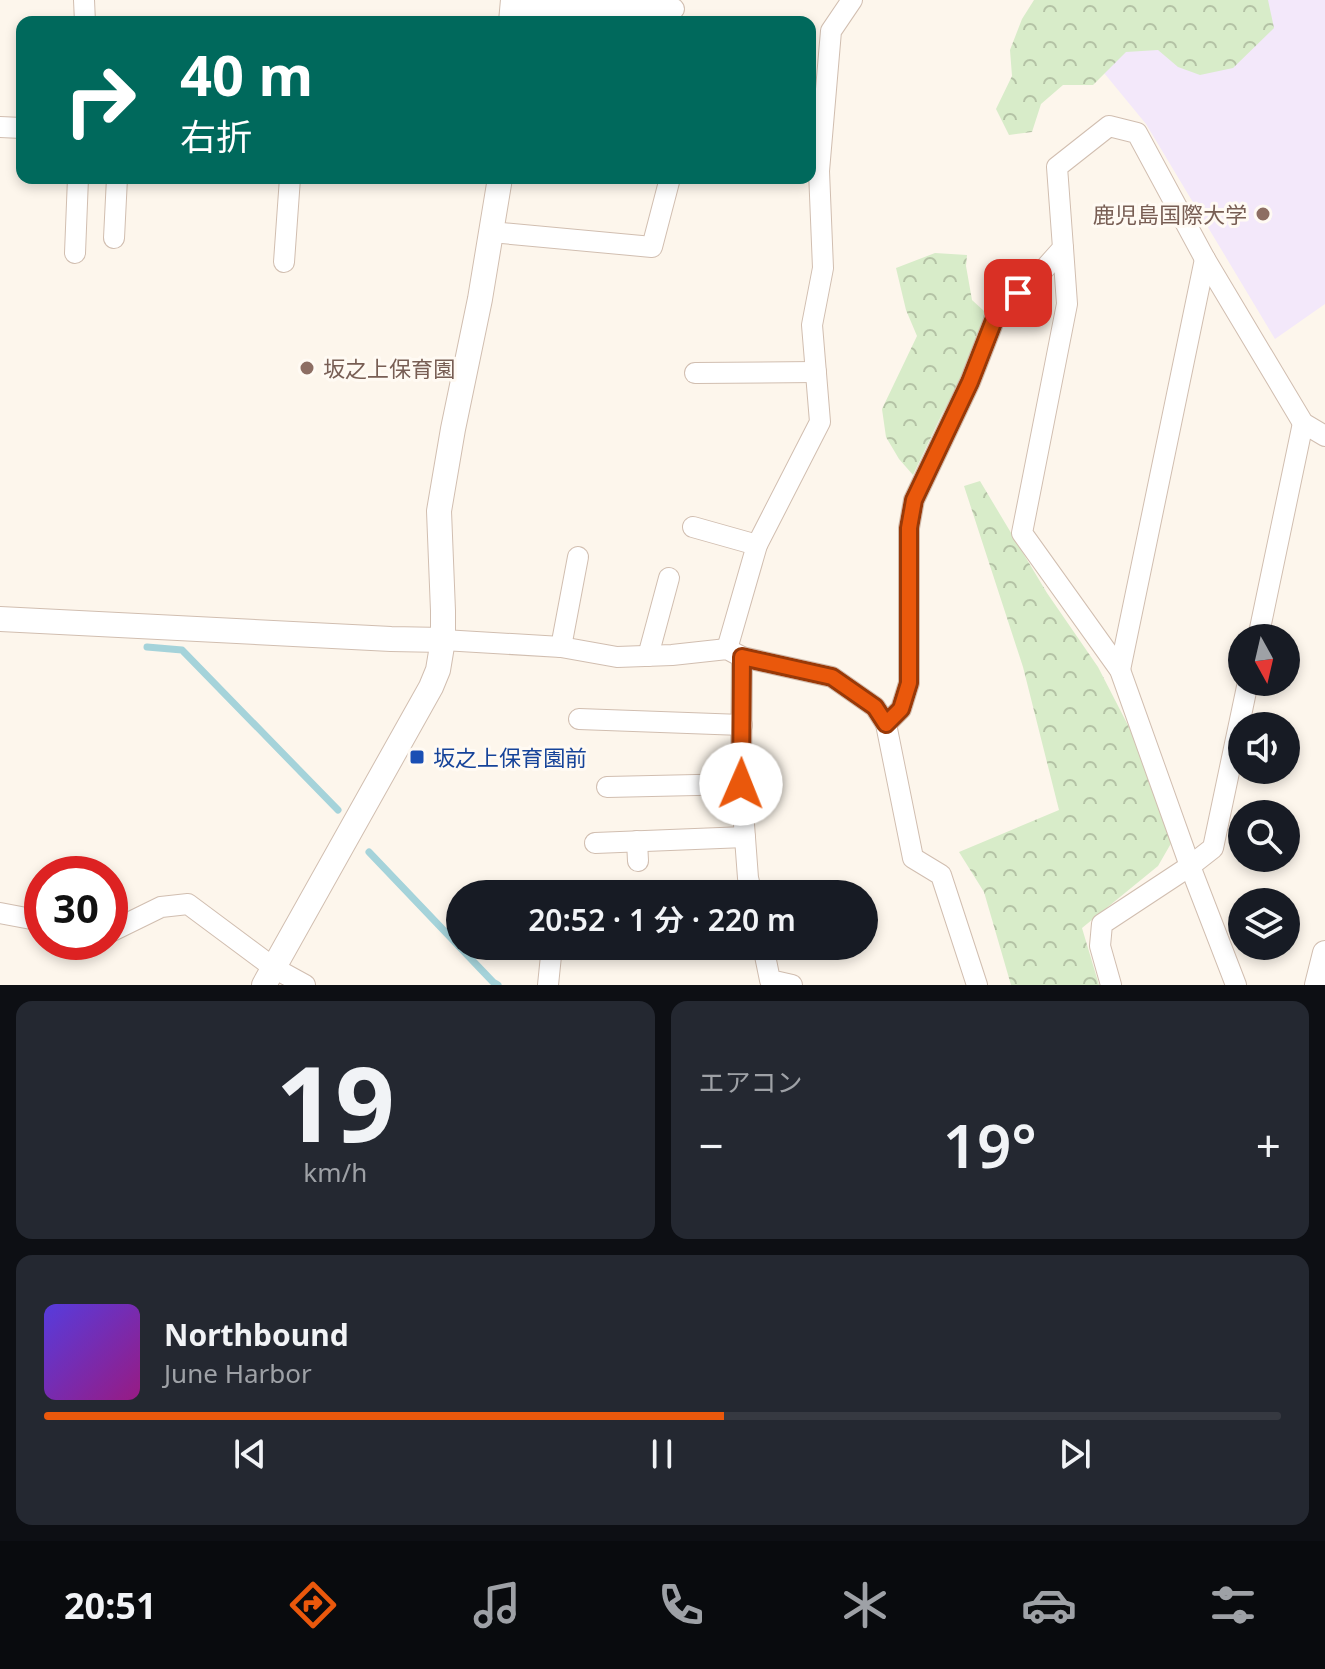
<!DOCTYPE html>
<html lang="ja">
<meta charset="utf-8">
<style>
body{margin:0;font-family:"Noto Sans","Noto Sans JP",sans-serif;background:#242831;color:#f1f3f6;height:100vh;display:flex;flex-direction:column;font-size:30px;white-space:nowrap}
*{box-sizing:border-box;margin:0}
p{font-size:26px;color:#9ea1a6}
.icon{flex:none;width:44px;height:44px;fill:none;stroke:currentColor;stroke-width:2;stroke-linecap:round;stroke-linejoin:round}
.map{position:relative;height:985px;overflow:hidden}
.drawer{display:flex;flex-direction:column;gap:16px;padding:16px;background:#0d0f14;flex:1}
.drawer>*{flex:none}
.guide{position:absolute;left:16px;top:16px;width:800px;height:168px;border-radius:16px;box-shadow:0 4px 12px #0003;background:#00695c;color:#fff;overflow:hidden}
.needle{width:52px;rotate:172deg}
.buttons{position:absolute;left:1228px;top:624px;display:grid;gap:16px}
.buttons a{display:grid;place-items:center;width:72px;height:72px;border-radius:50%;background:#171b24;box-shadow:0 4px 12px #0003;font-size:40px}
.speed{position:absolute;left:24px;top:856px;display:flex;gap:16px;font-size:40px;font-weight:700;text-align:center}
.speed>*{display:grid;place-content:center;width:104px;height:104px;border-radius:50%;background:#171b24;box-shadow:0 4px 12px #0003;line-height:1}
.speed .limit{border:12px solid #d22;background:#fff;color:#111}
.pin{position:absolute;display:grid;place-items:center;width:68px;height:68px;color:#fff;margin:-34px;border-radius:16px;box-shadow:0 4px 12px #0006}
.me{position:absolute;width:88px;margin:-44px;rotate:1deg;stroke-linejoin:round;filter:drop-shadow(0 0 6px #0008)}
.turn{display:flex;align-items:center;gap:28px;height:168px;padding:0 32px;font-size:36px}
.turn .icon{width:104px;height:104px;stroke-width:2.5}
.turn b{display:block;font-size:56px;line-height:68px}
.big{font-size:60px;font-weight:600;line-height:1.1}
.drawer .tile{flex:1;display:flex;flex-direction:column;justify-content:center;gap:12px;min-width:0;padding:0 28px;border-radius:16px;background:#242831}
.drawer .dial{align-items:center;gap:0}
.dial b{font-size:104px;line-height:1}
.song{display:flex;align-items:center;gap:24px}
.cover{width:96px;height:96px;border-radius:12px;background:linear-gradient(135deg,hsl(250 70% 55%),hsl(310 70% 35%))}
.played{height:8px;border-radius:4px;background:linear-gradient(90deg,#ea580c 55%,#363941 55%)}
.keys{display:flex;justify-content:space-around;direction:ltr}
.heat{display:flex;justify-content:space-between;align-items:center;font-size:44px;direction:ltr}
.drawer .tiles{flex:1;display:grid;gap:16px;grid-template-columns:1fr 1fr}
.tile:last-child{grid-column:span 2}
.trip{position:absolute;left:446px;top:880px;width:432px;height:80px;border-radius:40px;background:#171b24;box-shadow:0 4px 12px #0003;font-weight:600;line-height:80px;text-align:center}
.menu{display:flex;height:128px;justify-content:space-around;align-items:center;background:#090b0e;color:#9ea1a6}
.menu .icon{width:56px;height:56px}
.menu .on{color:#ea580c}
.menu b{font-size:36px;color:#f1f3f6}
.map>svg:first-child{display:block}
.education{fill:#f3e8fa}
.forest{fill:url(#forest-crowns)}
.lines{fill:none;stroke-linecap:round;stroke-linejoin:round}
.stream{stroke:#a5d3da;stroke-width:7}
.minor-casing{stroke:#d1beb0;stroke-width:22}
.tertiary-casing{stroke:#d1beb0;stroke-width:26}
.minor{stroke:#fff;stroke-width:20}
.tertiary{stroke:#fff;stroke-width:24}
.route-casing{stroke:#983908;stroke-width:20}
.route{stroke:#ea580c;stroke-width:14}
.education-dot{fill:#8d6e63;stroke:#fffaf3;stroke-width:3}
.transit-dot{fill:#1a4fb4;stroke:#fffaf3;stroke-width:3}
.labels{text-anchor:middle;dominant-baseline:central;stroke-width:6;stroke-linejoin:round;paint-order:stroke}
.education-label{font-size:22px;fill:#785e54;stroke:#fffaf3;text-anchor:end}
.transit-label{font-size:22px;fill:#164399;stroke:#fffaf3;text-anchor:start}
</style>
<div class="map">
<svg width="1325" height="985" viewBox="0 0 1325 985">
<defs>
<pattern id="forest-crowns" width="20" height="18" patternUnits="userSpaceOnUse" patternTransform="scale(2)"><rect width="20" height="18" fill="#d8ecc9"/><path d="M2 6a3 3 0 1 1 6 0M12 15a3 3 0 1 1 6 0" fill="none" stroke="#b4c2a5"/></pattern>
</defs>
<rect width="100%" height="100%" fill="#fdf6ec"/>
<polygon class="education" points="1049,0 1325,0 1325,304 1275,339 1146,124 1063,23"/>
<g class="forest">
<polygon points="1034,0 1268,0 1274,28 1233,68 1200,75 1178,67 1158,50 1126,52 1093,85 1063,85 1041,104 1032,132 1009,135 996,109 1012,76 1010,50 1022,19"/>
<polygon points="935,253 967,255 966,266 972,300 996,322 942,414 913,475 899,459 886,437 882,409 917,336 906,310 896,268"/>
<polygon points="980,481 1047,593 1098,667 1150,768 1177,833 1158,866 1082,928 1099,985 1011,985 984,892 959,852 1059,810 1023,667 964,486"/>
</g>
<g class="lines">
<g class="stream">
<polyline points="147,647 182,650 338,810"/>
<polyline points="369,852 493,982 498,985"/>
</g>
<defs>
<g id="minor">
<polyline points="84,0 85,22"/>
<polyline points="512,8 674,9"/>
<polyline points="0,127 22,128"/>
<polyline points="819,171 831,31 852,0"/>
<polyline points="491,232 652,247 670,178"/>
<polyline points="114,238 117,178"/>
<polyline points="1063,248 1067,304 1022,533 1120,670 1190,866 1236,985"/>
<polyline points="75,253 78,178"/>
<polyline points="284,262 290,178"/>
<polyline points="695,373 816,372"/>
<polyline points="693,527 757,545"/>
<polyline points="1258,638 1303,423"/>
<polyline points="443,640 561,647 617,657 672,655 727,649 742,657 832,677 875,707 886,724 913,858 941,875 977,985"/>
<polyline points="561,647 578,557"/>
<polyline points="727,649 757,545 820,422 812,325 823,268 819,171 810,171"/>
<polyline points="648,656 669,578"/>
<polyline points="742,657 741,784 748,878 752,894"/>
<polyline points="1120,670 1205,259"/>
<polyline points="579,719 742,725"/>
<polyline points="886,724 901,709 909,683 909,528 914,500 970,382 998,310 1038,276 1063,248 1057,167 1109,126 1137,133 1205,259 1303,423 1325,436"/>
<polyline points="607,787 741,784"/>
<polyline points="637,841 638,861"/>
<polyline points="595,843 745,837"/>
<polyline points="0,913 42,921"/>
<polyline points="110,932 161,907 188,904 274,968 305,985"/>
<polyline points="763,946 770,980 792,985"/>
<polyline points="548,985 552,946"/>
<polyline points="1111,985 1100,946 1102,924 1190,866 1213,848 1248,682"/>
</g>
<g id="tertiary">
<polyline points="511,22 513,0"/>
<polyline points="0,619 391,639 443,640"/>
<polyline points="264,985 431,687 438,670 443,640 443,611 439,511 453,429 480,299 500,178"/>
<polyline points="1317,985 1325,953"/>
</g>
</defs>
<use href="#minor" class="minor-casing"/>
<use href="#tertiary" class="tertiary-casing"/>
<use href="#minor" class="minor"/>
<use href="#tertiary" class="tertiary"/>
</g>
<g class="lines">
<defs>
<polyline id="route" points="741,784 742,657 832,677 875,707 886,724 901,709 909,683 909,528 914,500 970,382 998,310 1018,293"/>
</defs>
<use href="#route" class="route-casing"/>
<use href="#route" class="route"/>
</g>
<g class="education-dot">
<circle cx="1263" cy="214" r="8"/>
<circle cx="307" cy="368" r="8"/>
</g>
<rect class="transit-dot" x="409" y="749" width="16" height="16" rx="4"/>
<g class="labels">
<g class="education-label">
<text x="1247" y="214">鹿児島国際大学</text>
<text x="323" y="368" text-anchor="start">坂之上保育園</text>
</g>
<g class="transit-label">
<text x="433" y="757">坂之上保育園前</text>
</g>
</g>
</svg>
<div class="buttons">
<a><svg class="needle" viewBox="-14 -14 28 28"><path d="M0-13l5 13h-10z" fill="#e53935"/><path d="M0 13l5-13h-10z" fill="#9ea1a6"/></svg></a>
<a><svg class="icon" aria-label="sound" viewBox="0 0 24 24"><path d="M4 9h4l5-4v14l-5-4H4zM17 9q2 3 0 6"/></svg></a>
<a><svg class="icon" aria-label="search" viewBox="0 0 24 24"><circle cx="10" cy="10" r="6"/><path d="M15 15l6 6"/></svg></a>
<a><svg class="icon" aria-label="layers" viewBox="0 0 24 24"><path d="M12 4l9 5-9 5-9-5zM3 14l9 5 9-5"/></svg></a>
</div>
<div class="speed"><div class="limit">30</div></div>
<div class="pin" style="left:1018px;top:293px;background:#d93025"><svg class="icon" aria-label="arrive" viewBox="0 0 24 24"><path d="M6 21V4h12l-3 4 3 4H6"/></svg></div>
<svg class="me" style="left:741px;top:784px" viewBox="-20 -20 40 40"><circle r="19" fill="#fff"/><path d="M0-13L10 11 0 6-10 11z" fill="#ea580c"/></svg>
<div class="trip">20:52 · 1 分 · 220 m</div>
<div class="guide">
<div class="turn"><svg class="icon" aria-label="right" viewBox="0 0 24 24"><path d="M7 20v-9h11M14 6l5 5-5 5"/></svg><div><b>40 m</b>右折</div></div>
</div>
</div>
<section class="drawer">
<div class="tiles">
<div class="tile dial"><b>19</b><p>km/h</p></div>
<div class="tile"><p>エアコン</p>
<div class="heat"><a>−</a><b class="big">19°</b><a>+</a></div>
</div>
<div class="tile">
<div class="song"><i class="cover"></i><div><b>Northbound</b><p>June Harbor</p></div></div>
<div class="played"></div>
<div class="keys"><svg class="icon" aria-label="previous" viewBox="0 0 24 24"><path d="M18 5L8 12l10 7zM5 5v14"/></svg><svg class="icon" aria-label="pause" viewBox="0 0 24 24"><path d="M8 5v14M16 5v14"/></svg><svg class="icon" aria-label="next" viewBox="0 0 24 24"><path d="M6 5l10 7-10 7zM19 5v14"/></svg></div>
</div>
</div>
</section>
<nav class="menu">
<b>20:51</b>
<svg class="icon on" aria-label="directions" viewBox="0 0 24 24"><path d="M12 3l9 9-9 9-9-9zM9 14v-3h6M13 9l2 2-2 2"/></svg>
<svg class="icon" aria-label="music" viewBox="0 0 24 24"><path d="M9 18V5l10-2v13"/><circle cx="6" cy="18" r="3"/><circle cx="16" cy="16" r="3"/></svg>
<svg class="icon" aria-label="phone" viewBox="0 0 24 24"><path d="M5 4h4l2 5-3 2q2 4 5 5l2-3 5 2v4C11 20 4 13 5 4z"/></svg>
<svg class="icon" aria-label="climate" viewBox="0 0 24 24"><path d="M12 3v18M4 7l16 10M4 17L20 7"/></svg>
<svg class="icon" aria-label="car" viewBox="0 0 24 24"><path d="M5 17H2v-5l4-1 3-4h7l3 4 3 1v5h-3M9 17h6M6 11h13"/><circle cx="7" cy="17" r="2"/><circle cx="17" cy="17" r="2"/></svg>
<svg class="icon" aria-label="filters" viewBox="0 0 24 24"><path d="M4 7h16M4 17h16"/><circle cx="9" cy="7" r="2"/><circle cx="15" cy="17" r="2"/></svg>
</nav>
